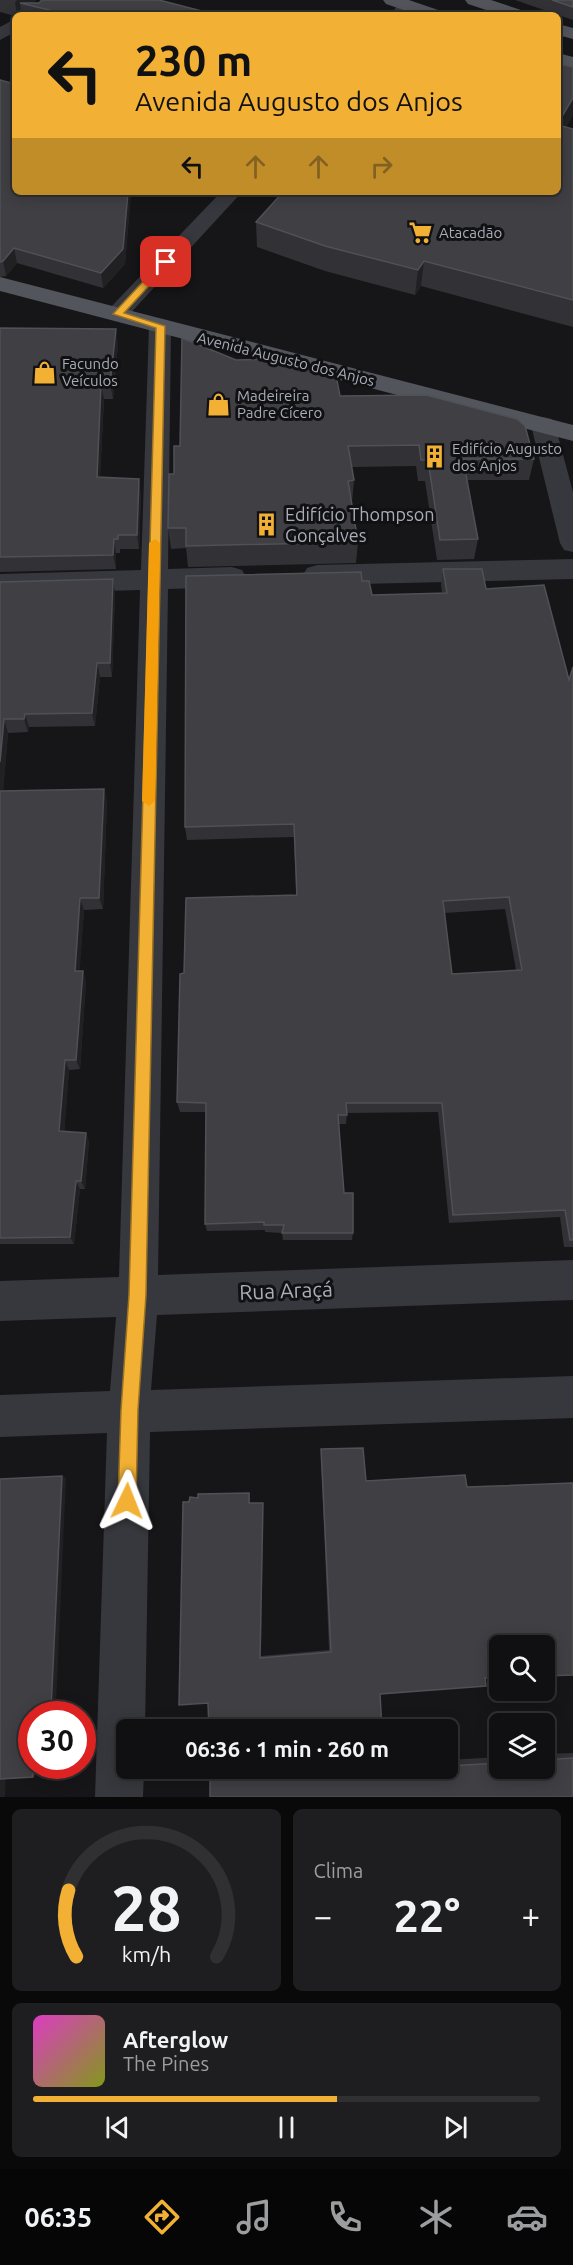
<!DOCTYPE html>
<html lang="pt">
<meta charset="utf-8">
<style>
body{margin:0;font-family:Ubuntu,sans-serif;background:#1e1e20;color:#f1f3f6;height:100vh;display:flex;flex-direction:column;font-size:22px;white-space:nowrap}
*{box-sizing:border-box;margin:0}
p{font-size:20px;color:#9c9d9f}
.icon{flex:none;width:33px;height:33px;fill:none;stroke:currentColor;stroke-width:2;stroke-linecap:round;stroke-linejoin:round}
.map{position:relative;height:1797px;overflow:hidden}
.details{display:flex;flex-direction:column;gap:12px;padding:12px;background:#09090a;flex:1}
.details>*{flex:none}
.guide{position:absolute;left:12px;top:12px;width:549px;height:183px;border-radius:9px;box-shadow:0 3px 15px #0003,0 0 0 2px #303032;background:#f2b134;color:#111;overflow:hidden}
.fabs{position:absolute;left:489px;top:1635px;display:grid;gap:12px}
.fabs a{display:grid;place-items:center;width:66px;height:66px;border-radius:9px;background:#101012;box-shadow:0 3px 15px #0003,0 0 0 2px #303032;font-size:30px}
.speed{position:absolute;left:18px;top:1701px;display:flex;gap:12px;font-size:30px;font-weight:700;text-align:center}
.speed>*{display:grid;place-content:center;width:78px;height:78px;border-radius:50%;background:#101012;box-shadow:0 3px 15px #0003,0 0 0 2px #303032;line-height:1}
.speed .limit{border:9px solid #d22;background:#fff;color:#111}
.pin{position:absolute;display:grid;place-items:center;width:51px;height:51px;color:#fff;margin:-26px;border-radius:12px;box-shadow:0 3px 9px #0006}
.me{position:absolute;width:66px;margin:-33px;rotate:2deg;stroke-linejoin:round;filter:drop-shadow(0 0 4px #0008)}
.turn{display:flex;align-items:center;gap:21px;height:126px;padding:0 24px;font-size:27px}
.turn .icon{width:78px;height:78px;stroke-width:2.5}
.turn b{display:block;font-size:42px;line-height:51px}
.lanes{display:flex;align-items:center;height:57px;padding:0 24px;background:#0003;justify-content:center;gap:30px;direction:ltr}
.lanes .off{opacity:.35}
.big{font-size:45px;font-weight:700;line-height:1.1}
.details .widget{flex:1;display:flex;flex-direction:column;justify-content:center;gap:9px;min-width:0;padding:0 21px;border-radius:9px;background:#1e1e20}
.details .dial{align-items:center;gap:0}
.dial svg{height:156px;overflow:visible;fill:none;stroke:#303032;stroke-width:7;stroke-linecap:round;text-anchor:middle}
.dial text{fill:#f1f3f6;stroke:none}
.song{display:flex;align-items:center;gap:18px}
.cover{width:72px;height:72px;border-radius:9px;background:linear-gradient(135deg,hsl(310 70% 55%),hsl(70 70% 35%))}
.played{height:6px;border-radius:3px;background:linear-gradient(90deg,#f2b134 60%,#303032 60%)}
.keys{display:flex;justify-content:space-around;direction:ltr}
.heat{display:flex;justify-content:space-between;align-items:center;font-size:33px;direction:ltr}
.details .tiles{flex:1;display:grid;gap:12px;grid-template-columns:1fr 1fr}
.widget:last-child{grid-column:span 2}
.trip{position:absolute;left:116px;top:1719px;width:342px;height:60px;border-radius:9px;background:#101012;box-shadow:0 3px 15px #0003,0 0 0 2px #303032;font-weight:700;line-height:60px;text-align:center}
.tab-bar{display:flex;height:96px;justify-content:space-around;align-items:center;background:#060607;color:#9c9d9f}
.tab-bar .icon{width:42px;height:42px}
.tab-bar .selected{color:#f2b134}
.tab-bar b{font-size:27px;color:#f1f3f6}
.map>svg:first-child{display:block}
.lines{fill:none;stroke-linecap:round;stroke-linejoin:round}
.minor{fill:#37383d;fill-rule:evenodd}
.major{fill:#53555c;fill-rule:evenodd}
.wall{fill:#323236;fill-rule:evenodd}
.shaded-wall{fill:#212124}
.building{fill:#3f3f44;stroke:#4f5156;stroke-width:1.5;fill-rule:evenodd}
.route{fill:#f2b134;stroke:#9d7322;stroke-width:1.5}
.slow{fill:#f59e0b}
.labels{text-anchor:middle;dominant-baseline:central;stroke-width:6;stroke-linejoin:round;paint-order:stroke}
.far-poi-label{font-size:15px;fill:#a8adb8;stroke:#111113;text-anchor:start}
.far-street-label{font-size:15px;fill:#a8adb8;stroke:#111113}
.poi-label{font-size:18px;fill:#a8adb8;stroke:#111113;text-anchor:start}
.near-street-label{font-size:21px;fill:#a8adb8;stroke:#111113}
</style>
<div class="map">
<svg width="573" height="1797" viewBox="0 0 573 1797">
<rect width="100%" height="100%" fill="#161618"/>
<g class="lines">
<g class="minor">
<polygon points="408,0 416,5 408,15 390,15 401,1"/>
<polygon points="15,19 15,32 0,40 0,27"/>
<polygon points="221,192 242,192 125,319 109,319 106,314 109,309"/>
<polygon points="160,319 168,321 171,326 168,569 232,567 242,570 246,577 242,584 232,587 168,589 158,1275 573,1260 573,1300 157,1315 151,1390 573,1376 573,1418 150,1432 145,1730 126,1730 126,1768 144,1768 143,1797 95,1797 107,1433 0,1437 0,1395 110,1391 116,1317 0,1321 0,1281 119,1277 140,590 0,594 0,574 141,570 149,326 152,321"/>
<polygon points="543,417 552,419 555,425 573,492 573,552 564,550 560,543 531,425 534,419"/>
<polygon points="573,559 573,579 317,585 307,582 303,575 307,568 317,565"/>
</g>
<g class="major">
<polygon points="383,0 409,0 441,11 444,15 418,15 386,4"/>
<polygon points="465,0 491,0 524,11 527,15 501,15 468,4"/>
<polygon points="558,24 573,28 573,39 558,35"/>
<polygon points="558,53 573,57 573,68 558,64"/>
<polygon points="0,277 573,425 573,441 0,291"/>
</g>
</g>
<g class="wall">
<polygon points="0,0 36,0 33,3 39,3 42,0 163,0 163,1 202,11 202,15 22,15 21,13 18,15 15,16 0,12"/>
<polygon points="515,0 573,0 573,20"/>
<polygon points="573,67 573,115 566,127 573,129 573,327 421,286 415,295 325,271 257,247 256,222"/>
<polygon points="0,80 15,192 131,192 125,264 103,288 17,263 6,276 0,277"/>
<polygon points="0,328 118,344 113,399 104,399 100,477 141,493 139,549 120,549 120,553 116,553 116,569 0,572"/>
<polygon points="236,360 340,396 534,459 529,480 467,480 478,539 474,559 437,560 425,481 418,481 416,466 352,467 354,480 352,502 358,542 356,563 188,567 186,548 171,549 168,528 174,474 180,446"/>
<path d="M443 569 486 589 569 680 573 667V1247H564L560 1217 449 1223 438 1112 347 1113 346 1124H339L344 1193 353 1233 352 1240H283L282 1233 265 1232V1230L207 1231 205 1224 206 1112H180L177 1102 184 973 296 895 294 837 187 840 185 827 362 581 372 595 442 593 441 585ZM505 909 516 970 452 974 445 913Z"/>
<polygon points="0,582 115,593 112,677 100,677 95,726 29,727 28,732 8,733 3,791 107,801 103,909 84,910 79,971 83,971 86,982 80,1069 69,1070 64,1132 86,1133 89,1142 85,1189 80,1189 74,1244 0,1244"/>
<polygon points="321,1449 366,1481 467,1487 485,1678 208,1703 189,1502 198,1498 249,1493 250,1495 250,1503 263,1503 261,1656 329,1650 321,1453"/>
<polygon points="573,1753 573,1797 210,1768 447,1768 447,1760 500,1757 500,1768 544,1768 544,1754"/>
</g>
<g class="shaded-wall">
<polygon points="17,0 36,0 30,6 20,3 21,13 17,15 15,2"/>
<polygon points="573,98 573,115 558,140 558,123"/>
<polygon points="128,192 131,192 125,264 103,288 101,273"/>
<polygon points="14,248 17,263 6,276 3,261"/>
<polygon points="424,261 421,286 415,295 418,270"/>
<polygon points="116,329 118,344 113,399 110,384"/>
<polygon points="101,384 104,399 99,491 97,477"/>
<polygon points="139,479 141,493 139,549 137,535"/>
<polygon points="114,539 116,553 116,569 113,555"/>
<polygon points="113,579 115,593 112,677 110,663"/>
<polygon points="97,663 100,677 95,726 92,713"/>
<polygon points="25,714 29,727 28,732 24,719"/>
<polygon points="4,719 8,733 2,804 0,798 0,762"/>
<polygon points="104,789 107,801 103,909 99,898"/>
<polygon points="80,898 84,910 79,982 75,971"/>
<polygon points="83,971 86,982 80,1069 76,1060"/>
<polygon points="65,1060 69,1070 64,1140 59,1131"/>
<polygon points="86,1133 89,1142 85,1189 81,1181"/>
<polygon points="76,1181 80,1189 74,1244 70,1237"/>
<polygon points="62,1476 66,1478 56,1706 51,1709"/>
<polygon points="263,1503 261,1656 260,1658"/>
<polygon points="41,1706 41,1714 36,1714 36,1709"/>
<polygon points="33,1766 38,1766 38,1773 33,1777"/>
<polygon points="6,1774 5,1797 0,1797 0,1779"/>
</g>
<g class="building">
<polygon points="42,0 159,0 202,11 196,15 70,15 20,3 39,3"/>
<polygon points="552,0 573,0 573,7"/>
<polygon points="558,64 573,67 573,98 558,123"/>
<polygon points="0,80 15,84 15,192 128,192 123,249 101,273 14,248 3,261 0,262"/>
<polygon points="558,125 573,129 573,300 424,261 418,270 325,246 256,222 283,192 558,192"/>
<polygon points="0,328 116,329 110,384 101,384 97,477 139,479 137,535 118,535 118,539 114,539 113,555 0,557"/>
<polygon points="182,338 236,360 272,359 336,375 340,396 426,395 517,419 525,426 534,459 463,459 478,539 440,540 428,460 421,460 419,445 348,446 354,480 348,481 358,542 186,546 186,528 168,528 169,474 174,474 174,446 180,446"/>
<path d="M443 569H482L486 589 544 585 569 680 573 667V1240H570L565 1210 453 1215 442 1103H346L347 1115H338L344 1193H353V1233H282L284 1225H264V1222L205 1224 206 1103 177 1102 180 974 184 973 186 898 297 895 294 824 185 827 186 576 361 572 362 581H369L372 595 447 593ZM509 897 522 970 452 974 443 901Z"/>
<polygon points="113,579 110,663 97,663 92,713 25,714 24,719 4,719 0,762 0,582"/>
<polygon points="104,789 99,898 80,898 75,971 83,971 76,1060 65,1060 59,1131 86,1133 81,1181 76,1181 70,1237 0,1238 0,791"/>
<polygon points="363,1448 366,1481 465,1475 467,1487 573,1483 573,1675 544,1676 544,1646 500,1646 500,1678 485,1678 486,1686 380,1694 382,1730 209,1730 208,1703 179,1705 183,1502 189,1502 190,1497 198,1498 198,1494 249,1493 249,1503 263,1503 260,1658 331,1652 321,1449"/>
<polygon points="62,1476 51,1709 36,1709 36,1714 32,1714 32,1766 33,1766 33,1777 0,1779 0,1479"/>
<polygon points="573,1758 573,1797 210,1797 210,1768 384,1768 385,1770 406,1768 447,1768 447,1766 500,1763 500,1768 544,1768 544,1760"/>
</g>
<polygon class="route" points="163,260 171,262 124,313 165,326 146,1295 138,1410 136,1501 133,1507 127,1510 121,1507 118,1501 121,1410 129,1295 156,328 113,314"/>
<polygon class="slow" points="155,539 160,543 155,801 149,806 142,801 149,543"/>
<defs>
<symbol id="supermarket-bare" viewBox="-9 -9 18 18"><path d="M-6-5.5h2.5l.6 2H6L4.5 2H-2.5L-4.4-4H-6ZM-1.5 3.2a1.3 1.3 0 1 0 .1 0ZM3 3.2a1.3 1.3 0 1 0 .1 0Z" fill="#f2b134" stroke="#111113" stroke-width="2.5" paint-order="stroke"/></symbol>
<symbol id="shop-bare" viewBox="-9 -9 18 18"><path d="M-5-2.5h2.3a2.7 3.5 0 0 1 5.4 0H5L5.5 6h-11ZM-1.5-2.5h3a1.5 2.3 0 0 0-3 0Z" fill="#f2b134" stroke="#111113" stroke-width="2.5" paint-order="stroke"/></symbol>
<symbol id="building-bare" viewBox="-9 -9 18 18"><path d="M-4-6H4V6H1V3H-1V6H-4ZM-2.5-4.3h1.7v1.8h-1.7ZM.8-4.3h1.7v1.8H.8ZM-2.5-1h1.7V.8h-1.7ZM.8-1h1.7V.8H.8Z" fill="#f2b134" stroke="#111113" stroke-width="2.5" paint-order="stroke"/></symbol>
</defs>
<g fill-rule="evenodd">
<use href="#supermarket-bare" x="404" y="216" width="33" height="33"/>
<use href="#shop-bare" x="28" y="356" width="33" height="33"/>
<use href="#shop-bare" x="202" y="388" width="33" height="33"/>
<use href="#building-bare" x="418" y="440" width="33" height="33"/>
<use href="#building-bare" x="250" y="508" width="33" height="33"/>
</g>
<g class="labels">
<g class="far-poi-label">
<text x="439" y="232">Atacadão</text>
<text x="62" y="363">Facundo<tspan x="62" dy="17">Veículos</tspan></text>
<text x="237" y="395">Madeireira<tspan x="237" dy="17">Padre Cícero</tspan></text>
<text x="452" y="448">Edifício Augusto<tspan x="452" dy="17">dos Anjos</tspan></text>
</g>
<g class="far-street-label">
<text transform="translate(286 359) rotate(14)">Avenida Augusto dos Anjos</text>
</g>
<g class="poi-label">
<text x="285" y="514">Edifício Thompson<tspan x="285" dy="21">Gonçalves</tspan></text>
</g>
<g class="near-street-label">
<text transform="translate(286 1290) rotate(-2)">Rua Araçá</text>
</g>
</g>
</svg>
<div class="fabs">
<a><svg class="icon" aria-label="search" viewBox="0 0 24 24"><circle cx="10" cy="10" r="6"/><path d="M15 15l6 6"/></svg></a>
<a><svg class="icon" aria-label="layers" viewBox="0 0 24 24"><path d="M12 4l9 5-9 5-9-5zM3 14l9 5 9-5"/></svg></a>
</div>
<div class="speed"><div class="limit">30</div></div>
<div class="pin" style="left:166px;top:262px;background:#d93025"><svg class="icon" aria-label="arrive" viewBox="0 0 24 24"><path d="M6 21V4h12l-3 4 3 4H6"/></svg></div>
<svg class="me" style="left:127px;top:1501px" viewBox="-20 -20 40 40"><path d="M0-17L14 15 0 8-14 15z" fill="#f2b134" stroke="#fff" stroke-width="4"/></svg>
<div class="trip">06:36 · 1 min · 260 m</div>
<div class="guide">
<div class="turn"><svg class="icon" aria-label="left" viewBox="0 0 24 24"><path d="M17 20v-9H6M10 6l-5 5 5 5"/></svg><div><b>230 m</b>Avenida Augusto dos Anjos</div></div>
<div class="lanes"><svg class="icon" aria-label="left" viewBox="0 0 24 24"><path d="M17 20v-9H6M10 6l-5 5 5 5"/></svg><svg class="icon off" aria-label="ahead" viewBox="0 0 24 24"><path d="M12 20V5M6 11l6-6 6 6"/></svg><svg class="icon off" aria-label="ahead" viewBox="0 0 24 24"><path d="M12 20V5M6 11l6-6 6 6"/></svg><svg class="icon off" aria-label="right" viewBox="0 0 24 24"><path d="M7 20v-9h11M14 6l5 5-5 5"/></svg></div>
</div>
</div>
<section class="details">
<div class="tiles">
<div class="widget dial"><svg viewBox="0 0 100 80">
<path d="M14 69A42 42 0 1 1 86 69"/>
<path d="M14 69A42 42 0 0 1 10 35" stroke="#f2b134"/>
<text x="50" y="56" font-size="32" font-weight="700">28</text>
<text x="50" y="72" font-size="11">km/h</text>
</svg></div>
<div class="widget"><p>Clima</p>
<div class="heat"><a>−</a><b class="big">22°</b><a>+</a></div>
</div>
<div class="widget">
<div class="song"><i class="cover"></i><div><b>Afterglow</b><p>The Pines</p></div></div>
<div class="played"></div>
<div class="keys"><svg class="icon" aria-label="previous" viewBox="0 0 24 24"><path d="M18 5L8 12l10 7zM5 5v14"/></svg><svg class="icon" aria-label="pause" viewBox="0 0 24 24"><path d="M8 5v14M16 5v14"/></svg><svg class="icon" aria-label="next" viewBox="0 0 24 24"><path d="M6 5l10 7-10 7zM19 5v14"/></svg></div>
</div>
</div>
</section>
<nav class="tab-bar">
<b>06:35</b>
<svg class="icon selected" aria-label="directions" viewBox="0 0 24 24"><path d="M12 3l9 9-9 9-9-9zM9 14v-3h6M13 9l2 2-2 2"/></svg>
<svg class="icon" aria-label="music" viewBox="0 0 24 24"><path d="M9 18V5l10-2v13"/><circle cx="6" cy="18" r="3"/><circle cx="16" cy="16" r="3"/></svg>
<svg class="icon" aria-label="phone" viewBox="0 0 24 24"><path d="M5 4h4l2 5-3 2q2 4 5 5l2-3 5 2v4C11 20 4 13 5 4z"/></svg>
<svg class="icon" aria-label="climate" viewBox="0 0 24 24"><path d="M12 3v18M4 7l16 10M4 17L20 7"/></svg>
<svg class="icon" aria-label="car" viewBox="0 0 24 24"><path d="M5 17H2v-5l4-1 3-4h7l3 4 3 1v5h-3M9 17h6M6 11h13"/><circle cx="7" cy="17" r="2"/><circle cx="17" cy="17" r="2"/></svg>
</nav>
